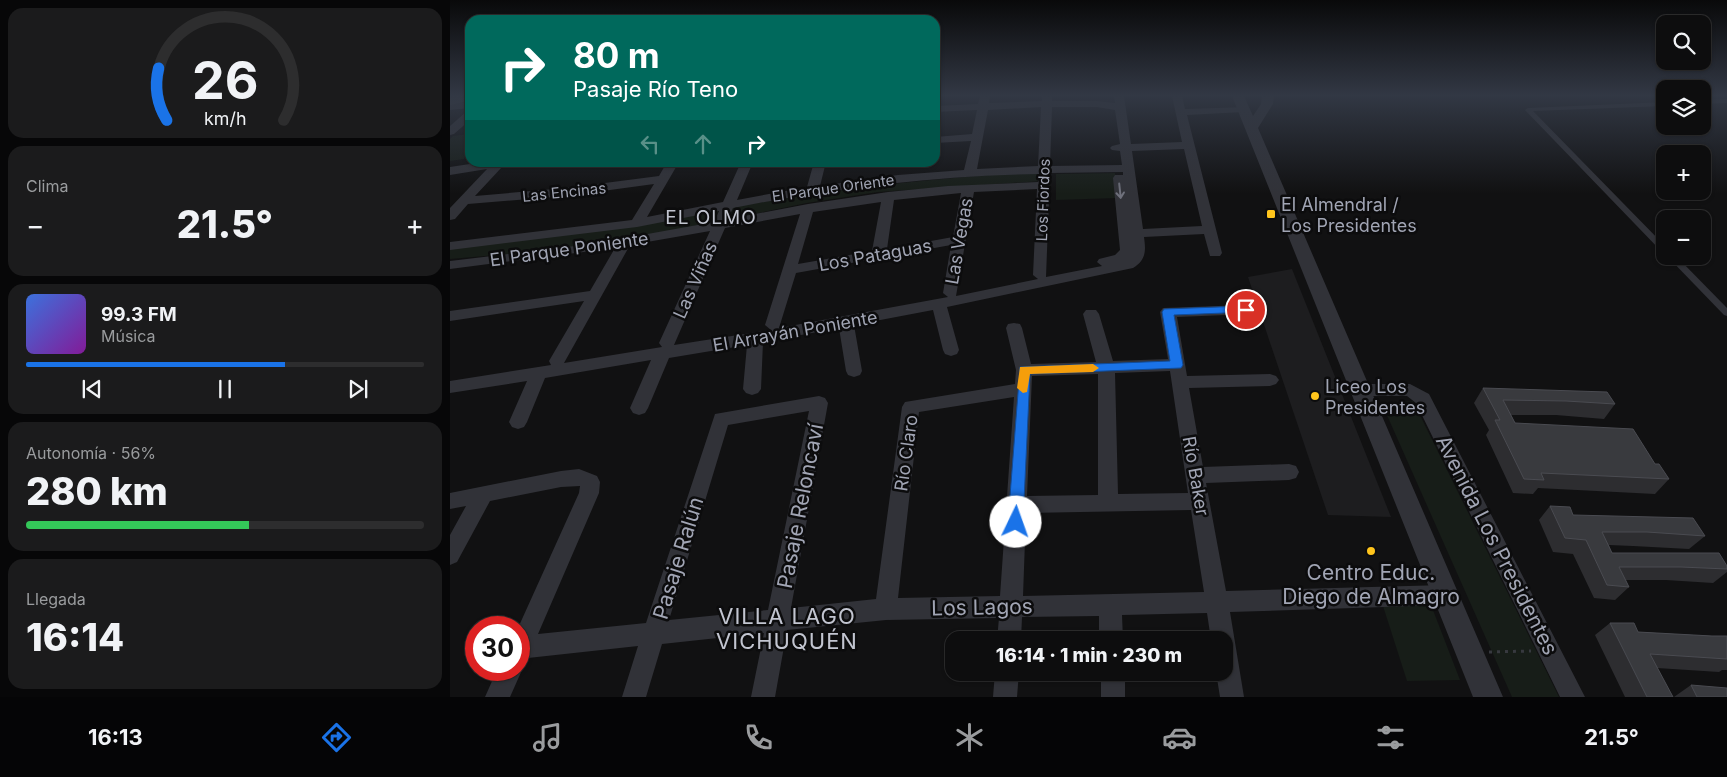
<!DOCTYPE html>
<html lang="es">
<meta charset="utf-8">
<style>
body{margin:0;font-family:Inter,sans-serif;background:#1b1b1c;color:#f1f3f6;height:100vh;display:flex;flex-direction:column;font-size:19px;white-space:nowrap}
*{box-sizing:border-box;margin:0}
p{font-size:16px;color:#9a9c9e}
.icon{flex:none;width:28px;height:28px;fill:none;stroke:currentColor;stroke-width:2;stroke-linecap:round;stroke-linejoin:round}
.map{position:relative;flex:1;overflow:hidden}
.panel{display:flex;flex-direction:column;gap:8px;padding:8px;background:#070708;width:450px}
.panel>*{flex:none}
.hud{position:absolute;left:15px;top:15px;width:475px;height:152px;border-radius:15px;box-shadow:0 1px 4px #0004,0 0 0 1px #2d2d2e;background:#00695c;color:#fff;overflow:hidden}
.tools{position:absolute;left:1206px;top:15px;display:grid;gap:10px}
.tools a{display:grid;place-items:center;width:55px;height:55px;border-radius:10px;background:#0d0d0e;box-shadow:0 1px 4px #0004,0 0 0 1px #2d2d2e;font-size:25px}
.speed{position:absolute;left:15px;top:616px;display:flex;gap:10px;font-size:25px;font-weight:700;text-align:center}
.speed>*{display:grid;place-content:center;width:65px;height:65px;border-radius:50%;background:#0d0d0e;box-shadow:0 1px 4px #0004,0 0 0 1px #2d2d2e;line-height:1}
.speed .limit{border:8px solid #d22;background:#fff;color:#111}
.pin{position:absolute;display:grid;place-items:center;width:42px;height:42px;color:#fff;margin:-21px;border:2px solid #fff;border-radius:50%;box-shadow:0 1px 5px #0007}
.me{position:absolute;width:55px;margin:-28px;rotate:3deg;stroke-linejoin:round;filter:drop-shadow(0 0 4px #0008)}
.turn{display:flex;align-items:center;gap:18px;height:105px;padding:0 25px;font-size:22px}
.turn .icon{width:65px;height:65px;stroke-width:2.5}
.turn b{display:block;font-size:35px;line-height:42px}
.lanes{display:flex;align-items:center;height:48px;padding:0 25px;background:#0003;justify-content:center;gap:25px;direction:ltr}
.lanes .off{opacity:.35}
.big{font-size:38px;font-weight:800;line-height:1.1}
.panel .tile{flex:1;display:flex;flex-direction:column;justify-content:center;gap:8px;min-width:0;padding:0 18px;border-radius:15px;background:#1b1b1c}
.panel .dial{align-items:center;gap:0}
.dial svg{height:130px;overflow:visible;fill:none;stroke:#2d2d2e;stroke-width:7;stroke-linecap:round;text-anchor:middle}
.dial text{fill:#f1f3f6;stroke:none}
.song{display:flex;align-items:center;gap:15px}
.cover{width:60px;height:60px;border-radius:8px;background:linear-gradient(135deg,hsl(220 70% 55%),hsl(290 70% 35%))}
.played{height:5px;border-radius:2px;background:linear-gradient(90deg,#1a73e8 65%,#2d2d2e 65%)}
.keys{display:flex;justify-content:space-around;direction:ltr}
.heat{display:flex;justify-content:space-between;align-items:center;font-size:28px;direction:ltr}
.charge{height:8px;border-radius:4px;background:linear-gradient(90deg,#34c759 56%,#2d2d2e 0)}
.trip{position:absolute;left:495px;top:631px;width:288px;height:50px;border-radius:15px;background:#0d0d0e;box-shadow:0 1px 4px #0004,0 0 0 1px #2d2d2e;font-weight:800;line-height:50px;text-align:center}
.dock{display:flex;height:80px;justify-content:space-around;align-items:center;background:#050506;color:#9a9c9e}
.dock .icon{width:35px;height:35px}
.dock .current{color:#1a73e8}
.dock b{font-size:22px;color:#f1f3f6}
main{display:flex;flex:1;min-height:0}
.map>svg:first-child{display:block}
.built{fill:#1d1d1f}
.green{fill:#171d18}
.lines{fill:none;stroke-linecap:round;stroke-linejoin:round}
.path{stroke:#37393f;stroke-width:3;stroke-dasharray:3 5;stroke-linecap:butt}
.service{fill:#313238;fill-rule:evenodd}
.minor{fill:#313238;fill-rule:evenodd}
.tertiary{fill:#313238;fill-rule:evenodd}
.secondary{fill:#3f4148;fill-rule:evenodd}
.wall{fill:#2d2d30}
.building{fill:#393a3e;stroke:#4a4b51}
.oneway{stroke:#6f717c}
.route{fill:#1a73e8;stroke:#114b97}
.slow{fill:#f59e0b}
.poi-dot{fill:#ffc51c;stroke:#0c0c0d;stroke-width:2}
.labels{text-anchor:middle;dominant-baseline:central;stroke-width:5;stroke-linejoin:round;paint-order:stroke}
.far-street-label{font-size:15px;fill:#a1a5b4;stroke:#0c0c0d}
.poi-label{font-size:18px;fill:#a1a5b4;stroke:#0c0c0d;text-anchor:start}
.street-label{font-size:18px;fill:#a1a5b4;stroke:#0c0c0d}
.neighbourhood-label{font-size:19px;letter-spacing:1px;fill:#c2c5d0;stroke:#0c0c0d}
.near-street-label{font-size:21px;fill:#a1a5b4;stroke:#0c0c0d}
.near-poi-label{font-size:21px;fill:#a1a5b4;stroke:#0c0c0d}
.near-neighbourhood-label{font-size:22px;letter-spacing:1px;fill:#c2c5d0;stroke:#0c0c0d}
</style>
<main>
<section class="panel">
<div class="tile dial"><svg viewBox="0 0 100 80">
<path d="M14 69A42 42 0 1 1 86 69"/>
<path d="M14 69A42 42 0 0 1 9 37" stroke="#1a73e8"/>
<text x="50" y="56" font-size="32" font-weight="700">26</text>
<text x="50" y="72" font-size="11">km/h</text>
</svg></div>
<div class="tile"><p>Clima</p>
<div class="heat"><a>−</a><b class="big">21.5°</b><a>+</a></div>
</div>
<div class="tile">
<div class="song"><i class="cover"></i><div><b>99.3 FM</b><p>Música</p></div></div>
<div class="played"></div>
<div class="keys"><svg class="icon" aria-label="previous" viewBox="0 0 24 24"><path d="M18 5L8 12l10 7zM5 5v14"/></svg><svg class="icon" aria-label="pause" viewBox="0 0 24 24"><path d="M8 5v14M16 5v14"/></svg><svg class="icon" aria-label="next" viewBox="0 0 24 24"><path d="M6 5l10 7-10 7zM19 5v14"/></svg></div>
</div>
<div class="tile"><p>Autonomía · 56%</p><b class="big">280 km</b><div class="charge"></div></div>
<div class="tile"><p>Llegada</p><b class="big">16:14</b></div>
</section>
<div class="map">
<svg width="1277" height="697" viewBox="0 0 1277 697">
<rect width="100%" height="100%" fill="#111112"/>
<polygon class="built" points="842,269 941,517 878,515 798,277"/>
<g class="green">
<polygon points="20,134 20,152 14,159 0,161 0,139 3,136"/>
<path d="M592 172V181L428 192 357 203 280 219 283 207C385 189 488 177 592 172Z"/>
<polygon points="665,173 668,198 606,200 606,174"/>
<path d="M268 210 267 221 178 240 94 251 0 259V248C90 239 179 227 268 210Z"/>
<polygon points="963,401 1109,697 1062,697 932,404"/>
<polygon points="981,605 1010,680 957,681 933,606"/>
</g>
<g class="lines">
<polyline class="path" points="1039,652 1081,651"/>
<g class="service">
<polygon points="1277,99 1277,103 1252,104 1252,100"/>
<polygon points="1215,102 1215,106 1083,111 1215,246 1215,252 1212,252 1075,110 1078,108"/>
<polygon points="1217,256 1226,256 1277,308 1277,316 1274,315"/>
</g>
<g class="minor">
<path d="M530 96H540L539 103 592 101V96H602V101H647L665 103 664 96H674L681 144 732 142 722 96H732L735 109 797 107 798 109 797 111 793 112 737 115 772 253 770 256H760L754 234 694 237C696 251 696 260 683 268L497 307 509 350 507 354 501 356 495 354 493 350 483 310 404 325 412 371 410 375 404 377 398 375 396 371 389 328 313 342 311 389 308 393 302 395 296 393 293 389 297 345 219 358 198 408 195 413 189 415 183 413 180 408 201 360 95 378 77 422 74 427 68 429 62 427 59 422 77 381 0 393V381L101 365 99 361 134 301 0 321V311L140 291 165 248 0 269V261L142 244 264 222 269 211 187 227 0 250V242L182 220 204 184 116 196 18 204 5 219 0 220V208L37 169 0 175V167L33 162H67L65 165 52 167 25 196 116 188 209 176 217 162H229L197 217 273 202 291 162H303L287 200 357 187 364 162H376L370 186 448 175 514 170 521 141 485 143V137L522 134 527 110 485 112V106L528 104ZM591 107 588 166 527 169 538 110ZM602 107H647L665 110 670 144 662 146 660 148 662 150 670 151 672 165 600 166ZM734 149 752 226 693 229 682 151ZM673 172V175H665L663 178 670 250 665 255 649 259 647 262 652 266 596 277 600 173ZM588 174V182L498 186 438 192 358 204 278 219 283 208C383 188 486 176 588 174ZM587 189 583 275 588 279 506 296 524 192ZM511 193 503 237 437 249 444 200ZM431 202 422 251 348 264 363 212ZM350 214 315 325 321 330 224 345 275 228ZM260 231 209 343 212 347 114 363 180 245ZM501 245 493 293 498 297 329 328 346 273Z"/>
<polygon points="20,102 20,108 0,110 0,104"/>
<polygon points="20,111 20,120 4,134 0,135 0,126 16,112"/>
<path d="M796 305 801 306 804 310 801 314 727 317 737 376 820 374 826 376 829 380 826 384 820 386 739 388 753 467 839 464 846 466 849 472 846 478 839 480 756 483 776 591 995 585 1003 588 1006 595 1003 602 995 605 780 612 794 697H770L766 672H774V640H761L757 613 672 615 673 640H649V616L572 617 571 640H547L549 618 436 620 337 630 325 697H301L314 633 212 644 196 697H172L188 646 78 658 69 663 72 670 60 697H35L47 670H69L68 628 129 493 130 486 111 487 40 501 7 562 0 565V535L16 506 0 509V493L111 471 129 469 147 476 150 482 149 493 88 634 196 623 265 414 369 396 375 398 378 403 341 608 426 599 452 407 455 402 565 384 566 370 556 328 558 324 564 323 570 324 572 328 581 364 646 362 633 314 636 310H646L649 314 663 361 718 359 710 312 713 308ZM720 371 738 493 668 494 665 373ZM648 374V495L577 496 582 376ZM564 397 550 596 448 598 469 412ZM359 411 318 610 219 620 278 425ZM741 510 754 592 573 596 576 513Z"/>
<polygon points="911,384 960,384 979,394 1135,697 1110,697 966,403 957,396 911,396 905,394 902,390 905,386"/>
<polygon points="545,672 569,672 567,697 543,697"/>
<rect x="651" y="672" width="24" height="25"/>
</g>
<polygon class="tertiary" points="782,96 794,96 803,116 811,104 812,96 824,96 823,104 808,128 1053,697 1023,697"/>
<polygon class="secondary" points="0,96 20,96 20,101 0,105"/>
</g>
<g class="wall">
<polygon points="1033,388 1165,404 1154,419 1106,415 1061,415 1065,423 1205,464 1219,479 1205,494 1088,488 1083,494 1063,493 1036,435 1039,430 1024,403"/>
<polygon points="1100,506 1123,515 1255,536 1239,549 1183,546 1159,545 1162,553 1277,566 1277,572 1263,583 1216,580 1176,580 1179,587 1165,600 1144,598 1123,554 1103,552 1089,520"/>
<polygon points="1160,623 1188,632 1262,636 1277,636 1277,670 1272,670 1269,672 1207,668 1223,697 1175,697 1145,635"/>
<polygon points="1241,685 1277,697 1224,697"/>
</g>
<g class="building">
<polygon points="1033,388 1157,392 1165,404 1116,401 1053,400 1065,423 1183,429 1205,464 1209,464 1219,479 1091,473 1094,480 1074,479 1045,420 1050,420"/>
<polygon points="1100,506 1120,507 1123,515 1243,518 1255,536 1197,532 1152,532 1162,553 1269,553 1277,566 1277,569 1231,567 1169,567 1179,587 1157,585 1136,540 1115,538"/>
<polygon points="1160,623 1184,623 1188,632 1262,636 1277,636 1277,659 1200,654 1223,697 1197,697"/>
<polygon points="1241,685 1277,688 1277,697 1247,697"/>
</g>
<defs><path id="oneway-shaft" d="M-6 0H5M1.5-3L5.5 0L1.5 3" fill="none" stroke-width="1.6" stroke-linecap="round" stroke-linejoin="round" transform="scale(1.25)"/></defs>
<use class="oneway" href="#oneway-shaft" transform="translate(670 191) rotate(84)"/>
<linearGradient id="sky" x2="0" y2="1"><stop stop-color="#09090a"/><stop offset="0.49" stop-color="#323844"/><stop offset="1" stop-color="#323844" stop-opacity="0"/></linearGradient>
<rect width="1277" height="194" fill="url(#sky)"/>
<polygon class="route" points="796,306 802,310 800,312 724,315 733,365 731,368 580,374 573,522 571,526 566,528 561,526 558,522 570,367 720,361 712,312 714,309"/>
<polygon class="slow" points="643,364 649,368 643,372 580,374 577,392 573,393 567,388 570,367"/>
<g class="poi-dot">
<rect x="816" y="209" width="10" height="10" rx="2.5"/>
<circle cx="865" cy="396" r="5"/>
<circle cx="921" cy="551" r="5"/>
</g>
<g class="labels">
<g class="far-street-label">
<text transform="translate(383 188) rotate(-8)">El Parque Oriente</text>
<text transform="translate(114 192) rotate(-6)">Las Encinas</text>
<text transform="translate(593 200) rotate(-88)">Los Fiordos</text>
</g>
<g class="poi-label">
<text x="831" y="204">El Almendral /<tspan x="831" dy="21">Los Presidentes</tspan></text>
<text x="875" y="386">Liceo Los<tspan x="875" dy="21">Presidentes</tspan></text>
</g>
<g class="street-label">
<text transform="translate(509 241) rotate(-80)">Las Vegas</text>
<text transform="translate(119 249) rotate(-8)">El Parque Poniente</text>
<text transform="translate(425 255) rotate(-10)">Los Pataguas</text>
<text transform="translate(245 280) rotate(-66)">Las Viñas</text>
<text transform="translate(345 331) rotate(-10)">El Arrayán Poniente</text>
<text transform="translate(456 453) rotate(-82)">Río Claro</text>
<text transform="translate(746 476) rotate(80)">Río Baker</text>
</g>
<g class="neighbourhood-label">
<text x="261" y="217">EL OLMO</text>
</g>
<g class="near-street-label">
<text transform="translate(350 506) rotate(-79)">Pasaje Reloncaví</text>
<text transform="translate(1047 545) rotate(63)">Avenida Los Presidentes</text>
<text transform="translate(228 558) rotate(-73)">Pasaje Ralún</text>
<text transform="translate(532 607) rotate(-1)">Los Lagos</text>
</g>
<g class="near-poi-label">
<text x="921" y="572">Centro Educ.<tspan x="921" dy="24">Diego de Almagro</tspan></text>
</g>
<g class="near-neighbourhood-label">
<text x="337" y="616">VILLA LAGO<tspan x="337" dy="25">VICHUQUÉN</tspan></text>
</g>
</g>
</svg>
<div class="tools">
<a><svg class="icon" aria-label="search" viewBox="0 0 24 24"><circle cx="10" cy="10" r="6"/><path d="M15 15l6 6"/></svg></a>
<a><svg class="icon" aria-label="layers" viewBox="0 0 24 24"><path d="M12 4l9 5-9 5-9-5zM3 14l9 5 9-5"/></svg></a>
<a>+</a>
<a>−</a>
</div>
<div class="speed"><div class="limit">30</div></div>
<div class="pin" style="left:796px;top:310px;background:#d93025"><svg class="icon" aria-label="arrive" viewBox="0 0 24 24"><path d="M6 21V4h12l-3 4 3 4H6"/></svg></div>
<svg class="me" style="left:566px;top:522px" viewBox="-20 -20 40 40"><circle r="19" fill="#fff"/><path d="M0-13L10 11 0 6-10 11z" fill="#1a73e8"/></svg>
<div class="trip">16:14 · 1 min · 230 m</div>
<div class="hud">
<div class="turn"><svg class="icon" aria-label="right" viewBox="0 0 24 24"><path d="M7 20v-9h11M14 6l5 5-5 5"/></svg><div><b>80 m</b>Pasaje Río Teno</div></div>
<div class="lanes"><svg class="icon off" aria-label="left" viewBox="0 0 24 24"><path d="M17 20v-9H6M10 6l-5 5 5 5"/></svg><svg class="icon off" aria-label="ahead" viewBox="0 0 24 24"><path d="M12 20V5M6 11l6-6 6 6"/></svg><svg class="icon" aria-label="right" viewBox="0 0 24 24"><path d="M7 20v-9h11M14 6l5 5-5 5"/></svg></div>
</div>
</div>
</main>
<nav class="dock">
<b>16:13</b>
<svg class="icon current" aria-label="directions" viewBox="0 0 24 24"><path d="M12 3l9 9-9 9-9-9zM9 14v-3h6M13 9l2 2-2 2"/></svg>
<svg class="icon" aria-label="music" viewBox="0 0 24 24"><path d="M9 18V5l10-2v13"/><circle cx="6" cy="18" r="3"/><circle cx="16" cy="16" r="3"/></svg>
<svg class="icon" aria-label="phone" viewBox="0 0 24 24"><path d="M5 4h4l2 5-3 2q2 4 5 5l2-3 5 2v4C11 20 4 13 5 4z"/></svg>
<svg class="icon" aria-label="climate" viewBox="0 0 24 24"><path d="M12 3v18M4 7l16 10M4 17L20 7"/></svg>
<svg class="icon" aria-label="car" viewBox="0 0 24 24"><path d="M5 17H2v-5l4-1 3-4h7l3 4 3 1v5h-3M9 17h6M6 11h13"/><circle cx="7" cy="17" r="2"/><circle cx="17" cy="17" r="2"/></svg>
<svg class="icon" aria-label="filters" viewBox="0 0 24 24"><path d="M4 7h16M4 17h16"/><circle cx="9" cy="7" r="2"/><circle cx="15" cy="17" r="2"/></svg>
<b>21.5°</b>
</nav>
